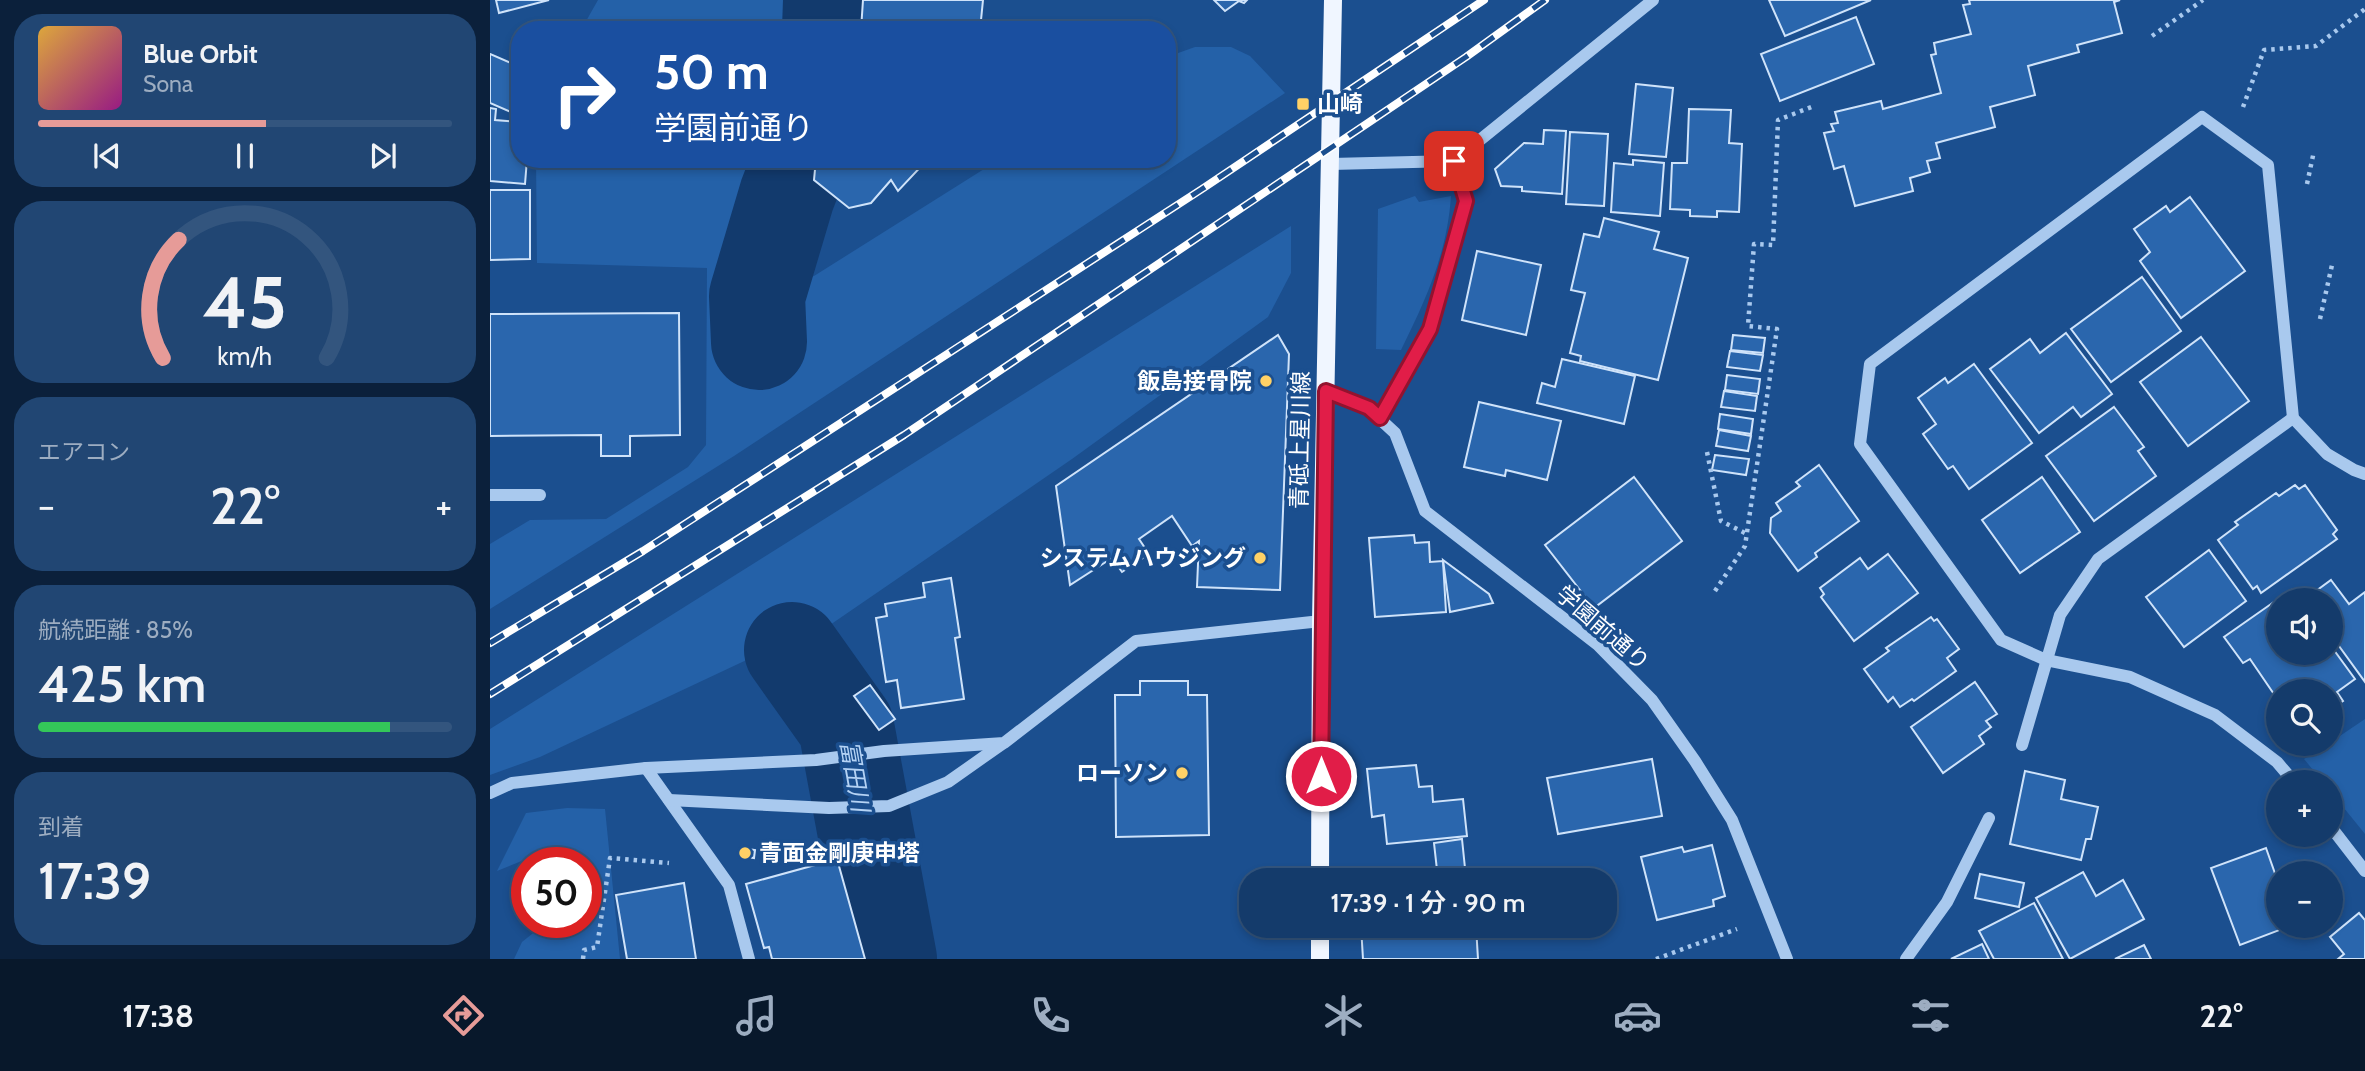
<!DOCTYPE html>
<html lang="ja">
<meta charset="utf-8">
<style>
body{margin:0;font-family:Cabin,"Noto Sans JP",sans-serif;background:#214673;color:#f1f3f6;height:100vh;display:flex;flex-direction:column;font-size:26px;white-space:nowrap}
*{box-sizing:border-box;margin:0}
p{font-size:23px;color:#9dadc1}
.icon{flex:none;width:38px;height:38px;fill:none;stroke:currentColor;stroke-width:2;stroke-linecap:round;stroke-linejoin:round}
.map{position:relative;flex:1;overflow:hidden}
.details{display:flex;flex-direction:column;gap:14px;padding:14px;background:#0b203b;width:490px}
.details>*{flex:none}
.banner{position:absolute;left:21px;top:21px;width:665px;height:147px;border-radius:28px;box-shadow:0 4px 10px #0003,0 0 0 2px #33557e;background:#1a4fa0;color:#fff;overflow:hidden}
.fabs{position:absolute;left:1776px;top:588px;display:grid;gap:14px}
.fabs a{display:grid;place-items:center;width:77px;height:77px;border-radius:50%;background:#143b6b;box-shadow:0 4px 10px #0003,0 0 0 2px #33557e;font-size:35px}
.speed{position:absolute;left:21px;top:847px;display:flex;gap:14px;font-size:35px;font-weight:700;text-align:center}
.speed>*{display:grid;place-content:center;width:91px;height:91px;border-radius:50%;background:#143b6b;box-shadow:0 4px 10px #0003,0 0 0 2px #33557e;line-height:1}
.speed .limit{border:10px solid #d22;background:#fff;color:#111}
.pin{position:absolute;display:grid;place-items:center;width:60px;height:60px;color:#fff;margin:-30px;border-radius:14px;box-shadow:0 4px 10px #0006}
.me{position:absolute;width:77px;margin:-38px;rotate:0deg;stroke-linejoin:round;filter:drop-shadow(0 0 5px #0008)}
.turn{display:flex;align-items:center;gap:24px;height:147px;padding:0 28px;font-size:32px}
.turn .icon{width:91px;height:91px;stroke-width:2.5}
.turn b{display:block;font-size:49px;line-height:60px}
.big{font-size:52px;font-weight:600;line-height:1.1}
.details .widget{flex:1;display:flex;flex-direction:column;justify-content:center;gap:10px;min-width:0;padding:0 24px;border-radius:28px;background:#214673}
.details .dial{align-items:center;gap:0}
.dial svg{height:182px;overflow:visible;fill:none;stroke:#33557e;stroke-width:7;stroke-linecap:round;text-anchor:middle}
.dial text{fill:#f1f3f6;stroke:none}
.song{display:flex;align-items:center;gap:21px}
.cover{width:84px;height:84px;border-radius:10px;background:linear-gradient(135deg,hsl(40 70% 55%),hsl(310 70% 35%))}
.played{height:7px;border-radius:4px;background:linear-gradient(90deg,#e69b98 55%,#33557e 55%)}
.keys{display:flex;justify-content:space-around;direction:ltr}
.heat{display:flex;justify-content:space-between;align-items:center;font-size:38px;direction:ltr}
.charge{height:10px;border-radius:5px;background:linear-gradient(90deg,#34c759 85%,#33557e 0)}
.trip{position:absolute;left:749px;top:868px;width:378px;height:70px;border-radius:28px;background:#143b6b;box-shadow:0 4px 10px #0003,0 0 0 2px #33557e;font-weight:600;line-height:70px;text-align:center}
.dock{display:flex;height:112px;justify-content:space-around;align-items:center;background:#08182b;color:#9dadc1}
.dock .icon{width:49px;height:49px}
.dock .selected{color:#e69b98}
.dock b{font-size:32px;color:#f1f3f6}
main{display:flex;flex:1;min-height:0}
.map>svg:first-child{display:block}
.green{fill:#2461a8}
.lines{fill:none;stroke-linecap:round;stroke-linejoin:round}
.river{stroke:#123a6d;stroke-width:96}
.building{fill:#2a66ad;stroke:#cfe3fa;stroke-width:2}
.path{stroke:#a9c9ee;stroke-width:4.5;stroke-dasharray:3.5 5;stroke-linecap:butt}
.minor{stroke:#a9c9ee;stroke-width:12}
.major{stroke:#f0f6ff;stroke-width:18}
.rail-casing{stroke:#fff;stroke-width:8}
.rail{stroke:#1b4f8f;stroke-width:5;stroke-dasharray:16;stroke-linecap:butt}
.route-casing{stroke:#92132f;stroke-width:18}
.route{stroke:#e11d48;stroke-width:12}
.poi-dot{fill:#ffd166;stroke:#1b4f8f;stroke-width:2.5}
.labels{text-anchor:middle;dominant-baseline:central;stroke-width:7;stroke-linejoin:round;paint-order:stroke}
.poi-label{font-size:23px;font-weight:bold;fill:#fff;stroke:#1b4f8f;text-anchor:end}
.street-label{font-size:23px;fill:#fff;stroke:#1b4f8f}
.water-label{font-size:24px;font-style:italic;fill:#b5d3f5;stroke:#1b4f8f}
</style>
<main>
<section class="details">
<div class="widget">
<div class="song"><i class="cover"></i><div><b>Blue Orbit</b><p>Sona</p></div></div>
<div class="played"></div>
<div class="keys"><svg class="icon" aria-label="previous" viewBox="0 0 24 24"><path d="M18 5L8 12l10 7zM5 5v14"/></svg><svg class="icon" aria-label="pause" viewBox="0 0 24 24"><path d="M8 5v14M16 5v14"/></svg><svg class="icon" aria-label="next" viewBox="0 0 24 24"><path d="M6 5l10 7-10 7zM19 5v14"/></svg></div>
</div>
<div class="widget dial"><svg viewBox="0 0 100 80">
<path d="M14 69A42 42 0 1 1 86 69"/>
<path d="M14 69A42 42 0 0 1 21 17" stroke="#e69b98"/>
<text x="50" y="56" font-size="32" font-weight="700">45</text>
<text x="50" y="72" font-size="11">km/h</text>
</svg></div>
<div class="widget"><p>エアコン</p>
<div class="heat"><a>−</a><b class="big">22°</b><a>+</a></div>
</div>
<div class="widget"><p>航続距離 · 85%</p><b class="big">425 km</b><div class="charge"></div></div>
<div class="widget"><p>到着</p><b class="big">17:39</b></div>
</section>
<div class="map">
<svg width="1875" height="959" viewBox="0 0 1875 959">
<rect width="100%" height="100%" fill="#1b4f8f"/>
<g class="green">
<polygon points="108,0 331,0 329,30 91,30"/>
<polygon points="705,47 741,47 760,56 795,93 244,456 0,609 0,544 40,520 116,519 198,467 216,445 217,268 47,263 46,159 292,159 286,171 265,241 239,270 246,291 324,276 510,159 677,159 677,57"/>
<path d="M925 196 929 202 961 196C957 254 936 299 911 350L886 349 888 209Z"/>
<polygon points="801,226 801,273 778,317 582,459 318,640 265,656 50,757 0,775 0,729"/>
<polygon points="1875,719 1875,834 1841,792 1841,782 1833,782 1814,759 1841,744 1841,742"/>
<polygon points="77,808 115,809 130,959 24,959 32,942 57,922 96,922 96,863 68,863 39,858 7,871 36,813"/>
</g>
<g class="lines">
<g class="river">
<polyline points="340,30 341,0"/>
<polyline points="269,342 267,296 297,195 311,159"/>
<polyline points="302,650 356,726 399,959"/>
</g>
</g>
<g class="building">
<polygon points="6,0 59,0 9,13"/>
<polygon points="373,0 493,0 490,30 371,30"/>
<polygon points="724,0 757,0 754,3 749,1 735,11"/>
<polygon points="1279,0 1381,0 1295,36"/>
<polygon points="1479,0 1630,0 1624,2 1632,33 1587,45 1589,52 1538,66 1545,95 1500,107 1505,127 1446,143 1450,158 1437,161 1440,172 1420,178 1423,191 1365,206 1354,166 1344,169 1334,133 1344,131 1341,124 1348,123 1345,112 1391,101 1393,109 1451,93 1441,55 1446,54 1444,43 1481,34 1473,5 1480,4"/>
<polygon points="1366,17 1384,64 1290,101 1271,54"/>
<polygon points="0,54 30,67 30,116 0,103"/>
<polygon points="1146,84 1183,88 1176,157 1139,154"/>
<polygon points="0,108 6,109 5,120 30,122 30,159 37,159 35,184 0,181"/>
<polygon points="1199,109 1241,110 1239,143 1252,144 1249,212 1227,211 1227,217 1200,216 1200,210 1180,209 1182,163 1197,163"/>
<polygon points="1054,130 1076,131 1072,194 1032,191 1032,187 1011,186 1005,169 1034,143 1053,144"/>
<polygon points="1080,132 1118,134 1114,206 1076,204"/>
<polygon points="326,159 438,159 408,191 401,180 381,203 359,208 324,180"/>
<polygon points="1143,160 1174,163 1170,216 1121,212 1124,163 1143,165"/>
<polygon points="0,190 40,190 40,259 0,260"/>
<polygon points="1700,197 1755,271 1691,318 1650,261 1660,252 1644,229 1676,206 1680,212"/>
<polygon points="1114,218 1169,232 1164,249 1198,258 1168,380 1090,361 1091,356 1080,353 1095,293 1081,290 1094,234 1109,237"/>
<polygon points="987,251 1051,265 1036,335 972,320"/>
<polygon points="1652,277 1691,331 1621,382 1581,329"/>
<polygon points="189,313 190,435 140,436 140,456 111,456 111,435 0,436 0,314"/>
<polygon points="1576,333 1622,394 1591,417 1583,407 1549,433 1500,369 1540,339 1550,353"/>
<polygon points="788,335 799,354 790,590 707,587 709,541 702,546 682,516 649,539 659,554 632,572 622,558 580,585 566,486"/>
<polygon points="1243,335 1275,338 1273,353 1241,350"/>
<polygon points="1711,337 1759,401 1698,446 1650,382"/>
<polygon points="1240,351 1273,355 1270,371 1237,367"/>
<polygon points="1072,359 1145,376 1134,424 1047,403 1052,383 1065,387"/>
<polygon points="1484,364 1542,443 1479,489 1463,466 1458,469 1433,434 1446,424 1428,398 1455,378 1458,383"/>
<polygon points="1237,375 1270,379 1268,394 1235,390"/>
<polygon points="1234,391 1267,396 1265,411 1231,407"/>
<polygon points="989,402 1071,421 1057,480 1016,470 1015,476 974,467"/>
<polygon points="1624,407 1654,447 1648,451 1666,476 1604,521 1556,456"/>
<polygon points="1230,414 1263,419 1261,434 1228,429"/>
<polygon points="1229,430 1261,436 1258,451 1226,446"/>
<polygon points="1225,455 1259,459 1256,475 1222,470"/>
<polygon points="1329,465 1369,521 1325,553 1327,557 1308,571 1280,533 1281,518 1291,511 1286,503 1310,486 1306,482"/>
<polygon points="1144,477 1192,541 1104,608 1055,545"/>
<polygon points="1552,477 1590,532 1530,573 1492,520"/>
<polygon points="1805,485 1809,489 1815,485 1847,530 1843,534 1847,539 1771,593 1767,586 1763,589 1728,540 1748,525 1745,522 1786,493 1789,496"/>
<polygon points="924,535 925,543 939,542 940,562 953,561 956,612 885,617 879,538"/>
<polygon points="1719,550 1756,601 1694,647 1656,597"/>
<polygon points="1398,554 1428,593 1364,641 1331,597 1334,594 1330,588 1370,558 1378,569"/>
<polygon points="953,560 999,594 1003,603 960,612"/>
<polygon points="461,578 470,637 465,638 474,699 411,708 407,680 396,682 386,618 397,616 395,604 435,597 433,583"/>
<polygon points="1841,580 1859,604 1875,592 1875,682 1841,635 1841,600 1815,599"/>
<polygon points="1801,590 1809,600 1788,600 1788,653 1841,653 1841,646 1865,679 1847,692 1853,701 1841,709 1841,691 1788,691 1788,700 1760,659 1753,663 1734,637"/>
<polygon points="1441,617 1444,621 1447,619 1469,649 1457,658 1466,671 1424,701 1422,699 1410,707 1403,697 1398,702 1374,669 1399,651 1396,648"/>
<polygon points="650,681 698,681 698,695 717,695 719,835 626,837 625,695 650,695"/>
<polygon points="1485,682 1507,714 1496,721 1501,727 1489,736 1494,744 1453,773 1421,727"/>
<polygon points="380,685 405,719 389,730 364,696"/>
<polygon points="1162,759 1172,816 1068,834 1057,778"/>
<polygon points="926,765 929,787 942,786 943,802 973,799 977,836 897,844 894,815 882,817 877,769"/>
<polygon points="1535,771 1575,780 1571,799 1608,807 1601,839 1596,839 1591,860 1520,844"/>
<polygon points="972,839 975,868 947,870 944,843"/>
<polygon points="1222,845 1235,896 1223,900 1224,906 1167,920 1151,857 1192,847 1194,852"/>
<polygon points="252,848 265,850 264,858 251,856"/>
<polygon points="1776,848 1788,882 1788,926 1800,926 1750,945 1721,868"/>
<polygon points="347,859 375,959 282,959 279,947 274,948 256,884"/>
<polygon points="1593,872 1606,896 1633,880 1654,919 1580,959 1546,898"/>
<polygon points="1490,874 1534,883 1529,907 1485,898"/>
<polygon points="194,883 206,959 137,959 126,895"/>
<polygon points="1544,903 1573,959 1504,959 1489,931"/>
<polygon points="1869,913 1875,920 1875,959 1848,959 1854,954 1840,937"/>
<polygon points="871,926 986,926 988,959 873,959"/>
<polygon points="1492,944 1499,959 1461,959"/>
<polygon points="1654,945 1661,959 1625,959"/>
</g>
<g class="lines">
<g class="path">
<polyline points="1662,36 1713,0"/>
<polyline points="1753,107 1774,50 1826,46 1875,9"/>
<polyline points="1817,184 1824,151"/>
<polyline points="1830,319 1842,265"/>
<polyline points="1217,452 1231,521 1257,534"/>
<polyline points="1225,591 1255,546 1287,329 1258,326 1264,244 1283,245 1288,120 1324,106"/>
<polyline points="93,959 94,950 107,947 120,858 179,863"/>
<polyline points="1166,959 1247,929"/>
</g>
<g class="minor">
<polyline points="841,164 964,161 1163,0"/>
<polyline points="836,391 879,409 905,433 935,511 1108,645 1162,700 1205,761 1242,820 1297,959"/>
<polyline points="890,418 940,329 976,201 964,161"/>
<polyline points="0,495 50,495"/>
<polyline points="1532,745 1570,615 1608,559 1803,418"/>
<polyline points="156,768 239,885 259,959"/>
<polyline points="1804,782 1787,762 1725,715 1640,677 1556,660 1511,640 1370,444 1380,364 1712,117 1778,165 1803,418 1837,454 1864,470 1875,474"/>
<polyline points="0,793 22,783 156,768 326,760 394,751 514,743 646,641 831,621"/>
<polyline points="179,800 339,808 399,806 458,782 512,744"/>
<polyline points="1841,827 1875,871"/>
<polyline points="1416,959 1457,902 1499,818"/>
</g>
<g class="major">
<polyline points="830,880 831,621 843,0"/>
<polyline points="830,959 830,926"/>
</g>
<defs>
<g id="rail">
<polyline points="0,643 153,551 712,189 994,0"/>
<polyline points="0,694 414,435 976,57 1055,0"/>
</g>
</defs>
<use href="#rail" class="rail-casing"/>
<use href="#rail" class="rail"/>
</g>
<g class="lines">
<defs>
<polyline id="route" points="831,776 836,391 879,408 890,418 940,329 976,201 964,161"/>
</defs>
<use href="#route" class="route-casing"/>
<use href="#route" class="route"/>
</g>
<g class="poi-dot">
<rect x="806" y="97" width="14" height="14" rx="3.5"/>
<circle cx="776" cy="381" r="7"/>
<circle cx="770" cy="558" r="7"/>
<circle cx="692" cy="773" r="7"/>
<circle cx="255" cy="853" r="7"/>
</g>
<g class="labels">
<g class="poi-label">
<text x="827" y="104" text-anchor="start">山崎</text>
<text x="762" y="381">飯島接骨院</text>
<text x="756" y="558">システムハウジング</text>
<text x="678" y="773">ローソン</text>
<text x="269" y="853" text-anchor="start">青面金剛庚申塔</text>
</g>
<g class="street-label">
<text transform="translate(810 440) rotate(-89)">青砥上星川線</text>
<text transform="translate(1113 628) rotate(41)">学園前通り</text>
</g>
<g class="water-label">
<text transform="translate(365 776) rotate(80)">富田川</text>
</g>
</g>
</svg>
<div class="fabs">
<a><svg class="icon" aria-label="sound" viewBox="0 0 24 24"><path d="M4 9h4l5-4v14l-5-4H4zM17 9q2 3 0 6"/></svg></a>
<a><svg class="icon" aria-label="search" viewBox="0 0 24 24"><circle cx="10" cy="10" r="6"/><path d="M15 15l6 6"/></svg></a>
<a>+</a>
<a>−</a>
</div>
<div class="speed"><div class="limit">50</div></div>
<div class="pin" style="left:964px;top:161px;background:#d93025"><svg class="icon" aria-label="arrive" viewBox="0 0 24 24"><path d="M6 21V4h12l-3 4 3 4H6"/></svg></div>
<svg class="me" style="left:831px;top:776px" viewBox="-20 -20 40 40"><circle r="17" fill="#e11d48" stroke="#fff" stroke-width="3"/><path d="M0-11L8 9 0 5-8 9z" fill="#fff"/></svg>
<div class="trip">17:39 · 1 分 · 90 m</div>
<div class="banner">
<div class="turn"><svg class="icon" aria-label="right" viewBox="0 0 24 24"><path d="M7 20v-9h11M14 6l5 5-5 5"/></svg><div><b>50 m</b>学園前通り</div></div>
</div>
</div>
</main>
<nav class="dock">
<b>17:38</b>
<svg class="icon selected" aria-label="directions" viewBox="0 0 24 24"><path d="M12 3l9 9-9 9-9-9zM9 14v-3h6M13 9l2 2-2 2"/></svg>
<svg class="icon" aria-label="music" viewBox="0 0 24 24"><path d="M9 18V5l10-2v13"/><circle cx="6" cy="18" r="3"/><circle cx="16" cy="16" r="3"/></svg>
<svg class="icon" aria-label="phone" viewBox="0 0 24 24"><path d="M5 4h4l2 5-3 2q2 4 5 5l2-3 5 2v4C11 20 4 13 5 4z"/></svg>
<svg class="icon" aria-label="climate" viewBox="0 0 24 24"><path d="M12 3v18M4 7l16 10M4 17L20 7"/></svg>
<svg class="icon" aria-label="car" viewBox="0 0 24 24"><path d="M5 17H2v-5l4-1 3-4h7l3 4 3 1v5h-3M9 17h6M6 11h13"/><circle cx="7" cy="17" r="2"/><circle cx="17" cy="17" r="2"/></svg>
<svg class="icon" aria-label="filters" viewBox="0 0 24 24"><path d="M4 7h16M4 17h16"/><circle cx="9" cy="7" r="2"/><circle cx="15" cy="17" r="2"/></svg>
<b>22°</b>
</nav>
